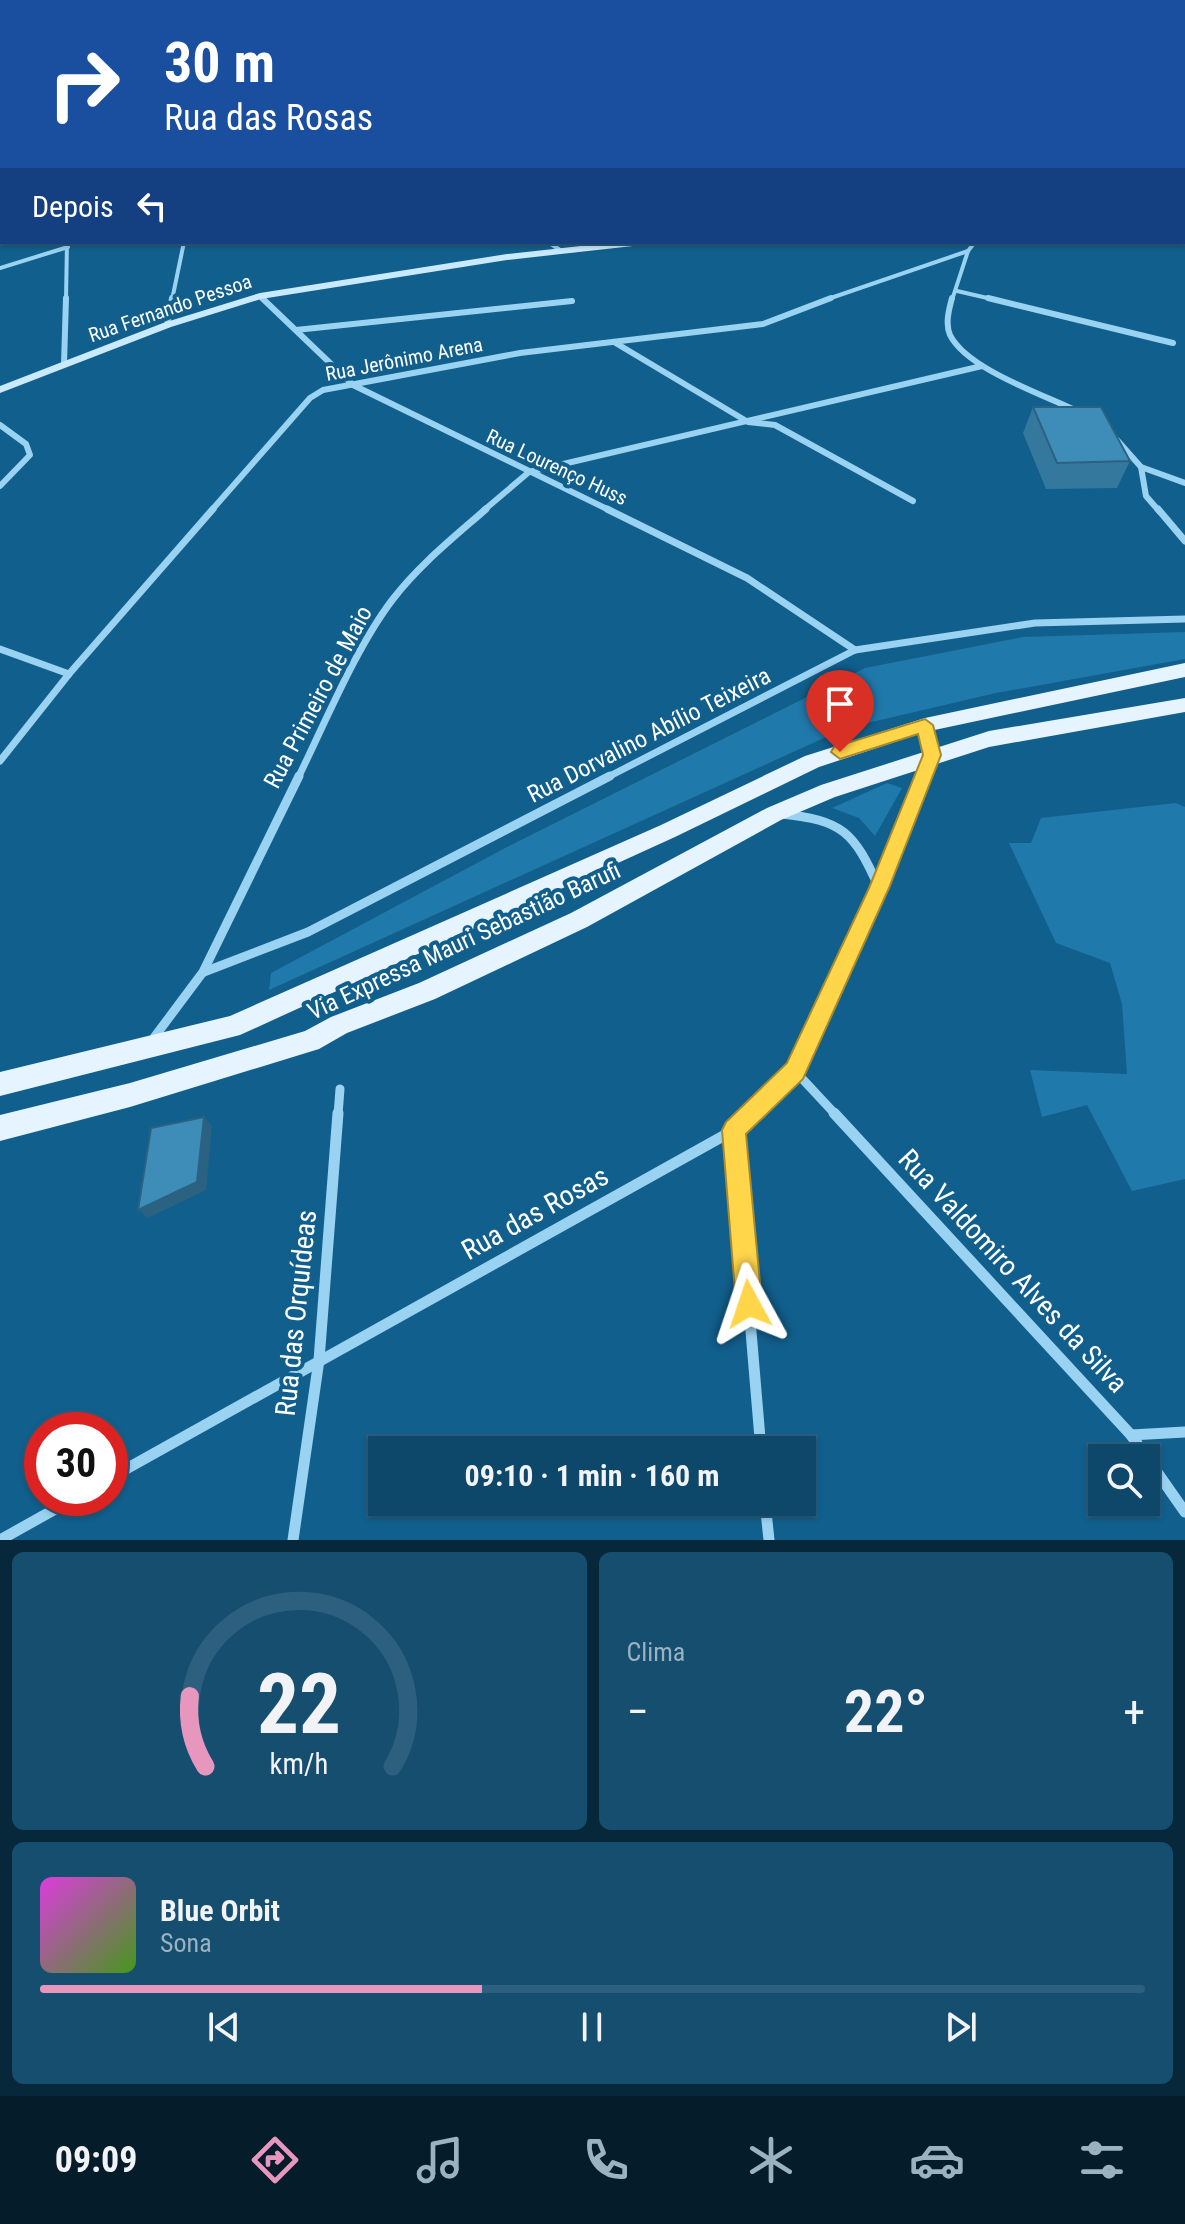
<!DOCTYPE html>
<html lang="pt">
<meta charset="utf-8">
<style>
body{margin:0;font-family:"Roboto Condensed",sans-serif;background:#164e70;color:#f1f3f6;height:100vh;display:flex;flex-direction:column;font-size:30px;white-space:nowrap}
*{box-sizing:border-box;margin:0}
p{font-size:26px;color:#9ab2c1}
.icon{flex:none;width:44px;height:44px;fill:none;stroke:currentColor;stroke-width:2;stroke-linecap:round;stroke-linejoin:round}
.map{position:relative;height:1540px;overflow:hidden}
.details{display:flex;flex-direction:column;gap:12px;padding:12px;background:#07273a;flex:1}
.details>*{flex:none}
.guide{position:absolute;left:0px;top:0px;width:1186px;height:244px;box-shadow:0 2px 6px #0004,0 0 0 2px #2d5f7e;background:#1a4fa0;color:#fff;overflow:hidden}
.fabs{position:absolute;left:1088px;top:1444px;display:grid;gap:16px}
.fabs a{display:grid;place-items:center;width:72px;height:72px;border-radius:0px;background:#0d476a;box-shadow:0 2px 6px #0004,0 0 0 2px #2d5f7e;font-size:40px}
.speed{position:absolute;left:24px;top:1412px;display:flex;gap:16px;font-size:40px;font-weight:700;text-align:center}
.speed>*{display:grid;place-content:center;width:104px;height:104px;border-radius:50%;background:#0d476a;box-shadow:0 2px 6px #0004,0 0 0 2px #2d5f7e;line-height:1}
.speed .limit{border:12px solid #d22;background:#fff;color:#111}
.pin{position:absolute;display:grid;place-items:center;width:68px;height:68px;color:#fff;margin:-82px -34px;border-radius:50% 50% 50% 0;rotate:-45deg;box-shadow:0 0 8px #0007}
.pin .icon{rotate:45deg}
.me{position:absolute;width:88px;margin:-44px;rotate:355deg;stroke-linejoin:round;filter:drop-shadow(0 0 6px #0008)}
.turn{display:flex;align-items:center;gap:28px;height:168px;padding:0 32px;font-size:36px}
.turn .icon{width:104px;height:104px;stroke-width:2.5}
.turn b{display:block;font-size:56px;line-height:68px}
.then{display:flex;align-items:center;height:76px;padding:0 32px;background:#0003;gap:16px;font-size:30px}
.big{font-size:60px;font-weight:700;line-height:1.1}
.details .card{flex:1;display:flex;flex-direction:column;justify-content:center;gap:12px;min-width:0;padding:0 28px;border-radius:12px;background:#164e70}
.details .dial{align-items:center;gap:0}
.dial svg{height:208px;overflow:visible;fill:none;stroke:#2d5f7e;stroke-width:7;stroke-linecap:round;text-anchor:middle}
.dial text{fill:#f1f3f6;stroke:none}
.song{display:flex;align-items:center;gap:24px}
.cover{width:96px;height:96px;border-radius:12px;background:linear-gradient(135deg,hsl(300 70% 55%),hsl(100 70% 35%))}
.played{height:8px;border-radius:4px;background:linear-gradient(90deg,#e797bd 40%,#2d5f7e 40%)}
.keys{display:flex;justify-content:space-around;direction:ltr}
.heat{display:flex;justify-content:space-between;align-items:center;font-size:44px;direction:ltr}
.details .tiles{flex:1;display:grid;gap:12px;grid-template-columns:1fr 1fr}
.card:last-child{grid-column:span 2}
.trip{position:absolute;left:368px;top:1436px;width:448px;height:80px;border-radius:0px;background:#0d476a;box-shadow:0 2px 6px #0004,0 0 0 2px #2d5f7e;font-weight:700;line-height:80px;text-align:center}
.tabs{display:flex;height:128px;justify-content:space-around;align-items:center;background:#051c2a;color:#9ab2c1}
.tabs .icon{width:56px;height:56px}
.tabs .active{color:#e797bd}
.tabs b{font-size:36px;color:#f1f3f6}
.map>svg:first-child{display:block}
.green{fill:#2079ab}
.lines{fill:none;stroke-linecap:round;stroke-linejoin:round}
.street-far4{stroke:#9ad2f2;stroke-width:4}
.street-far3{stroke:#9ad2f2;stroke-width:6}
.street-far2{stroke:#9ad2f2;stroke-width:7}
.street-far1{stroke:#9ad2f2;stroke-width:9}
.street{stroke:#9ad2f2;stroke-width:11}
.secondary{fill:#c9e9fc;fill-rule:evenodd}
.primary{fill:#e5f4ff;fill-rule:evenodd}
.wall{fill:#35789e}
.shaded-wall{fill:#2b6281}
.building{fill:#3e8cb8;stroke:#2b6281;stroke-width:2}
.route{fill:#ffd54a;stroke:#a68a30;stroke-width:2}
.labels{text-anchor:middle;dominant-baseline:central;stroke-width:8;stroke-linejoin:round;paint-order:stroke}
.far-street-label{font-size:20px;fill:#fff;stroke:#115f8d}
.street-label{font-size:24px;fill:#fff;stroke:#115f8d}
.near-street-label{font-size:28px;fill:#fff;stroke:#115f8d}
</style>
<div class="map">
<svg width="1185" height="1540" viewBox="0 0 1185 1540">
<rect width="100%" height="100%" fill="#115f8d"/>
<g class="green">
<polygon points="1185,632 1185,659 996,693 846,728 269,990 271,973 507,847 865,668 1023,637"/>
<polygon points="887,783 902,788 875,836 859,818 832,808"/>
<polygon points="1176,803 1185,807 1185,1179 1132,1191 1087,1105 1042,1117 1030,1070 1127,1074 1122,1004 1110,963 1056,943 1009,843 1031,843 1041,818"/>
</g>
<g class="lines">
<g class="street-far4">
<polyline points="1184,71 1185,76"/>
<polyline points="548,242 560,250"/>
<polyline points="0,268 68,247"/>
<polyline points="957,291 996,300"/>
<polyline points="260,296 265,300"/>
<polyline points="66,300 67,242"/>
<polyline points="172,300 184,242"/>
<polyline points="825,300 968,251"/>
<polyline points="952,300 968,251 975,242"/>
</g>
<g class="street-far3">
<polyline points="262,298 353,385 611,511"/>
<path d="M952 298C949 309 945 324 950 335 967 369 1042 394 1077 411"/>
<polyline points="988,298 1173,343"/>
<polyline points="167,325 172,298"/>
<polyline points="296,330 572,301"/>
<polyline points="614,342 748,422 775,425 913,501"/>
<polyline points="64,364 66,298"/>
<polyline points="0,425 26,444 30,455 0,486"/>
<polyline points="1117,440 1141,467 1185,483"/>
<polyline points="1141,467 1146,496 1159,511"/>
<polyline points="211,511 310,398 323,390 520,353 763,324 831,298"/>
<polyline points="483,511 529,472 982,366"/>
</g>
<g class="street-far2">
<polyline points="607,509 747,578 855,650"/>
<polyline points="1158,509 1185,541"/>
<polyline points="0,649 69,674"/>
<polyline points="0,761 69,674 213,509"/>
<path d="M298 778C325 723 356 647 393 599 419 565 453 538 486 509"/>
<polyline points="606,778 855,650 1035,623 1185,619"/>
<polyline points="923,778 932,755 925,725"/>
</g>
<g class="street-far1">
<path d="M781 814C843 820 854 832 879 888"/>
<polyline points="204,972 308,932 610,776"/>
<polyline points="150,1043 203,972 299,776"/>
<polyline points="795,1071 836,1115"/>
<polyline points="338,1115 340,1089"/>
<polyline points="749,1115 795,1071 879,888 924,776"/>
</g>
<g class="street">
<polyline points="834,1113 1131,1435 1185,1512"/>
<polyline points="734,1130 761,1450"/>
<polyline points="1131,1435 1185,1432"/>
<polyline points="110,1478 734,1130 751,1113"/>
<polyline points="765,1502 769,1540"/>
<polyline points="0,1540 75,1498"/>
<polyline points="293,1540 319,1360 338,1113"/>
</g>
<g class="secondary">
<polygon points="920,0 927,0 928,2 921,2"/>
<rect x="1184" y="127" width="1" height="4"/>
<polygon points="617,242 647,242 642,245 507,260 261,299 171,327 0,393 0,386 163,323 260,293 507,254"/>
</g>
<g class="primary">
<polygon points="1185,663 1185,677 925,732 819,767 675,837 240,1035 0,1096 0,1072 230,1016 661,825 805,756 925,718"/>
<polygon points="1185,698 1185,712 989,747 835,797 781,820 587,927 435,999 347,1033 319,1049 130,1107 0,1141 0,1115 130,1083 305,1031 331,1017 419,983 571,913 767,808 821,785 989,731"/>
</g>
</g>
<polygon class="wall" points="1033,407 1130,461 1117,488 1046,489 1023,433"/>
<polygon class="shaded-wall" points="204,1117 212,1126 206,1190 148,1218 138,1210"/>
<g class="building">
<polygon points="1033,407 1101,407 1130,461 1057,463"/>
<polygon points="204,1117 197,1182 138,1210 151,1128"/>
</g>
<polygon class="route" points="925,719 933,725 941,755 889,888 803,1079 746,1134 762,1304 758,1314 749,1317 739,1314 736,1304 722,1130 726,1122 787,1063 869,888 923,755 918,734 840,759 831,752 834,747"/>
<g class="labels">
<g class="far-street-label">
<text transform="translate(170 308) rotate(-19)">Rua Fernando Pessoa</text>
<text transform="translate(404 359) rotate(-11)">Rua Jerônimo Arena</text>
<text transform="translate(557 467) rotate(25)">Rua Lourenço Huss</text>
</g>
<g class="street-label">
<text transform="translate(318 697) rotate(-62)">Rua Primeiro de Maio</text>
<text transform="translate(649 735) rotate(-27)">Rua Dorvalino Abílio Teixeira</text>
<text transform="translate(464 941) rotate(-25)">Via Expressa Mauri Sebastião Barufi</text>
</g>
<g class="near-street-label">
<text transform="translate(535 1213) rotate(-29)">Rua das Rosas</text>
<text transform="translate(1013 1271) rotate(47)">Rua Valdomiro Alves da Silva</text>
<text transform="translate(296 1313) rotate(-84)">Rua das Orquídeas</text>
</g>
</g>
</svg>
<div class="fabs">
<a><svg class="icon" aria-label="search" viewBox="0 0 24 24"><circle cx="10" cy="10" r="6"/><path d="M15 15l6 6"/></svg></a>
</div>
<div class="speed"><div class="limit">30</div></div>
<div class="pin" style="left:840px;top:752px;background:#d93025"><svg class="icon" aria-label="arrive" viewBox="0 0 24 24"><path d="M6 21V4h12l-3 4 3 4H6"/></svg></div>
<svg class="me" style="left:749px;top:1304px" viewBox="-20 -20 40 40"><path d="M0-17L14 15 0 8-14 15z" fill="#ffd54a" stroke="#fff" stroke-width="4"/></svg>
<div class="trip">09:10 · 1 min · 160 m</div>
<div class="guide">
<div class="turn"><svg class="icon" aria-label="right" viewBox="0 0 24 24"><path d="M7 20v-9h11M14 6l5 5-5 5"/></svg><div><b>30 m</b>Rua das Rosas</div></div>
<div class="then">Depois<svg class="icon" aria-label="left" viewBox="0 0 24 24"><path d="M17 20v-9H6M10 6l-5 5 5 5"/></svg></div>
</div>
</div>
<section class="details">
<div class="tiles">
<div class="card dial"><svg viewBox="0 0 100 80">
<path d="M14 69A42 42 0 1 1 86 69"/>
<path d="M14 69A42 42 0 0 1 8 42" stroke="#e797bd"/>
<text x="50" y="56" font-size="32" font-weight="700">22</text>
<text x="50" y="72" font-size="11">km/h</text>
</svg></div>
<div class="card"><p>Clima</p>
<div class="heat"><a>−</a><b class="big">22°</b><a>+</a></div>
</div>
<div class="card">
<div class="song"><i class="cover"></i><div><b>Blue Orbit</b><p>Sona</p></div></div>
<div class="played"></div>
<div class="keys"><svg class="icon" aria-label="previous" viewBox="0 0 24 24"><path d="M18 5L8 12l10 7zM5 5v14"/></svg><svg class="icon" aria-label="pause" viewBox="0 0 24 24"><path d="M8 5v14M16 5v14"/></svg><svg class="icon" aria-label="next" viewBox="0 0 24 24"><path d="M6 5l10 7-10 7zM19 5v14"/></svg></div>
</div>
</div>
</section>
<nav class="tabs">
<b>09:09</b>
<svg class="icon active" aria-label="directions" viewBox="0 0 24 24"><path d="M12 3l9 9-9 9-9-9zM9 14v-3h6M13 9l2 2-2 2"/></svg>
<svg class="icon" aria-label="music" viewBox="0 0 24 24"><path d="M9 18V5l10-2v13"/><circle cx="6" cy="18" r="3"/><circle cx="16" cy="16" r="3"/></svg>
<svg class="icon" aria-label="phone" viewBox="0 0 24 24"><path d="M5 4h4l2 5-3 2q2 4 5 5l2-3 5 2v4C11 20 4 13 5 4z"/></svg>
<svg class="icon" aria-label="climate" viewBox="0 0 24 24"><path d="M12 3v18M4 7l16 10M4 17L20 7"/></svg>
<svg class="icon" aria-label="car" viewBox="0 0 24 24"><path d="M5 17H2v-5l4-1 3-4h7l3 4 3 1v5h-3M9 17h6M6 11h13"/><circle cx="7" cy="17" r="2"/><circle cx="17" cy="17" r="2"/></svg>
<svg class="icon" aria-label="filters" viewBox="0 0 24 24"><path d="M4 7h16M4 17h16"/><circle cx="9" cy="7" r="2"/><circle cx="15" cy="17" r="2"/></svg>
</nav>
